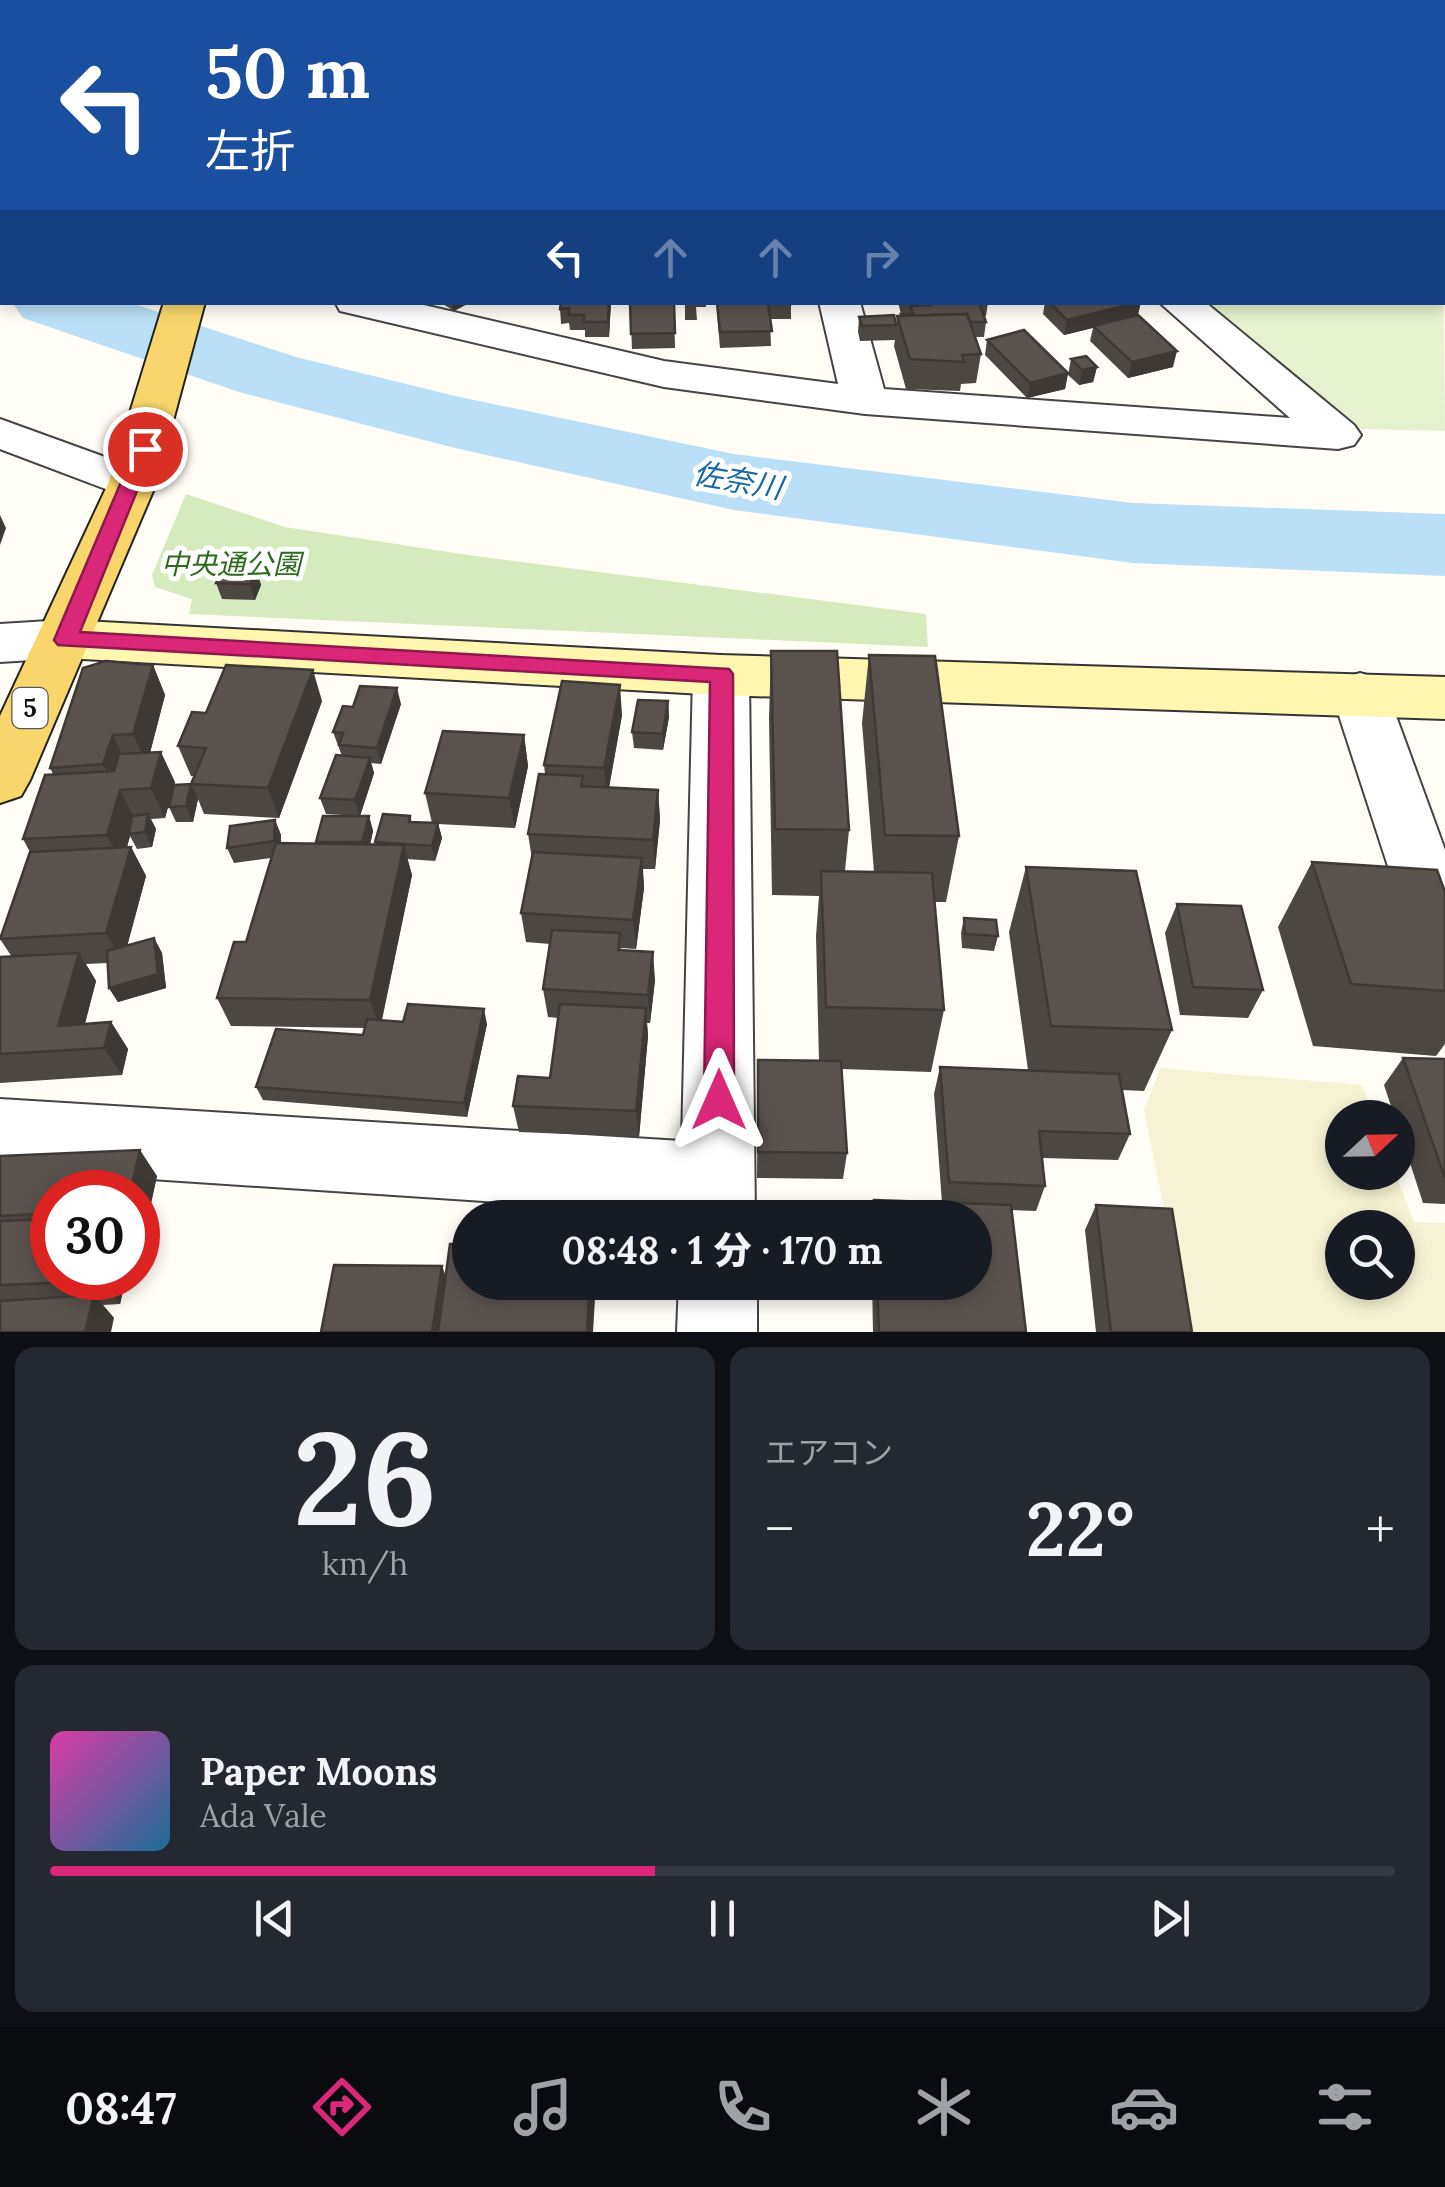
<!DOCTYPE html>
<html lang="ja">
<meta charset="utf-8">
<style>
body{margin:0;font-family:Lora,"Noto Sans JP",serif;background:#242831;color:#f1f3f6;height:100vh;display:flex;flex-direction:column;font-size:38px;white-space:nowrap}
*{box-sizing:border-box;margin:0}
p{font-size:32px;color:#9ea1a6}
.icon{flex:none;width:55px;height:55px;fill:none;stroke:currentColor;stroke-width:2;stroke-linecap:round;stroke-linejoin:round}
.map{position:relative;height:1332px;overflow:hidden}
.side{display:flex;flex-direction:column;gap:15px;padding:15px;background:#0d0f14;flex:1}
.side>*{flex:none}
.guide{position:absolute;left:0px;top:0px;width:1445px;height:305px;box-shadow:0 5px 15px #0003;background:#1a4fa0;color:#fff;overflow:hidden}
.needle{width:65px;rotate:68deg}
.fabs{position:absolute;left:1325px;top:1100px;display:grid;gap:20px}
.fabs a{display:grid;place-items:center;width:90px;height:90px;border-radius:50%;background:#171b24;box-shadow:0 5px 15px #0003;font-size:50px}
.speed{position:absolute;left:30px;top:1170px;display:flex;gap:20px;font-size:50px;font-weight:700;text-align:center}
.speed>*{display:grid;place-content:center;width:130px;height:130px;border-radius:50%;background:#171b24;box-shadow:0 5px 15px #0003;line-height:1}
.speed .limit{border:15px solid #d22;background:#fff;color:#111}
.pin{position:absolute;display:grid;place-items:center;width:85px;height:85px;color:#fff;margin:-42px;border:5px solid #fff;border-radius:50%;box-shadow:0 2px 10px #0007}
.me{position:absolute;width:110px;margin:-55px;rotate:0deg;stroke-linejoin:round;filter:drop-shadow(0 0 8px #0008)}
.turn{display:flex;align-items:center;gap:35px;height:210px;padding:0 40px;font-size:45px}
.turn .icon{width:130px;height:130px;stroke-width:2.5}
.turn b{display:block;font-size:70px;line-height:85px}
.lanes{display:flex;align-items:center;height:95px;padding:0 40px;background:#0003;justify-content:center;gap:50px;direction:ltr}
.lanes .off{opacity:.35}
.big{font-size:75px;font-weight:800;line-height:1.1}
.side .widget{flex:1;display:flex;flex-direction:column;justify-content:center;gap:15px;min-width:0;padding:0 35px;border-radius:20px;background:#242831}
.side .dial{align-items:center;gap:0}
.dial b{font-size:130px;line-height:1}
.song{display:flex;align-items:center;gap:30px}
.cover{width:120px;height:120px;border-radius:15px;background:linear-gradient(135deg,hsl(320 70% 55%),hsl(200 70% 35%))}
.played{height:10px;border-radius:5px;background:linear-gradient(90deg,#db2777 45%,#363941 45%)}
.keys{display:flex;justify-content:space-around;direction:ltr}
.heat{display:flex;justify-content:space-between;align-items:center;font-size:55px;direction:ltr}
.side .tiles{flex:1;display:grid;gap:15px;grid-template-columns:1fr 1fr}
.widget:last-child{grid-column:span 2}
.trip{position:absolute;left:452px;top:1200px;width:540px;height:100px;border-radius:50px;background:#171b24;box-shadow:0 5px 15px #0003;font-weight:800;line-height:100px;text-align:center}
.tab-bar{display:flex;height:160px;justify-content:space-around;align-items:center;background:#090b0e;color:#9ea1a6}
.tab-bar .icon{width:70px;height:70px}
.tab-bar .active{color:#db2777}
.tab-bar b{font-size:45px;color:#f1f3f6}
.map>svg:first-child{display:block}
.farmland{fill:#f6f3d4;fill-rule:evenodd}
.green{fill:#d5ebbd}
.pitch{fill:#e6f2cf}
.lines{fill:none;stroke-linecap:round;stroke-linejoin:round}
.river{fill:#b9e0f7;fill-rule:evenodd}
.lane-casing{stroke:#444;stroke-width:4}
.street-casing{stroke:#444;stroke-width:4}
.secondary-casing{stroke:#333;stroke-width:4}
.primary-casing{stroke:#222;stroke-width:4}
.lane{fill:#fff;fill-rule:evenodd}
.street{fill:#fff;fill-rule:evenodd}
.secondary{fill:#fff6b0;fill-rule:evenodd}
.primary{fill:#f9d66b;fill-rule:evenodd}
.wall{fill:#4d4742}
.shaded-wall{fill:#3f3936}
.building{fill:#5a524d;stroke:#3f3936;stroke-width:2.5}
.route{fill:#db2777;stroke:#8e194d;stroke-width:2.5}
.labels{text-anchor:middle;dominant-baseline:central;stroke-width:10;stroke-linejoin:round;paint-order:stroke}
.shield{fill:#fff;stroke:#585858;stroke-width:2.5}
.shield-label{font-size:25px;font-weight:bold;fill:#111}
.park-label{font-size:28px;font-style:italic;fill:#2f6b1f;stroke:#fff}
.water-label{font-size:30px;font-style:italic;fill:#1768a6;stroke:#fff}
</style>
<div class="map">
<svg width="1445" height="1332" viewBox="0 0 1445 1332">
<rect width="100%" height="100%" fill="#fffdf5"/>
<path class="farmland" d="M1160 1068 1362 1085 1374 1117 1342 1118V1172L1395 1173 1414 1222 1445 1223V1332H1189L1144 1110ZM1342 1228H1398V1282H1342Z"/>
<polygon class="green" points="186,494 285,527 468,555 926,614 928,647 189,614 192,599 155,587 152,575"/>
<polygon class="pitch" points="1443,247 1445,431 1360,429 1207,303 1442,302"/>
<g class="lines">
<polygon class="river" points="12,302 128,302 296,357 455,396 734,454 1133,503 1445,514 1445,576 1133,563 734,510 455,448 239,392 23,318"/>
<defs>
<g id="lane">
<polygon points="1130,0 1151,0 1152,2 1131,2"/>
<polygon points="1294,0 1316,0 1317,2 1295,2"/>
</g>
<g id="street">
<rect x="532" y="0" width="30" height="2"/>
<polygon points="798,0 829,0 831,2 800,2"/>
<polygon points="0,171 2,172 2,194 0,193"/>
<polygon points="335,302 411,302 664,361 838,384 819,302 860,302 884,389 1290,418 1159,302 1205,302 1354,425 1361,435 1354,445 1338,449 865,414 664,387 340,311"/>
<polygon points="0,419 149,473 156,484 149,495 132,499 0,449"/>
<polygon points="65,620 84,626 92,639 84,652 65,658 0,662 0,624"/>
<polygon points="721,655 741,661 749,675 755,1218 681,1218 680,1214 0,1169 0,1099 682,1141 693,675 701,661"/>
<polygon points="1360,673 1380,679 1388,694 1445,850 1445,968 1422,960 1412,940 1332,694 1340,679"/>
<polygon points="679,1282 757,1282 757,1332 677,1332"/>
</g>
<polygon id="secondary" points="65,620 721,655 1445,677 1445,719 721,695 65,658 46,652 38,639 46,626"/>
<polygon id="primary" points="164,302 205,302 156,484 30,780 21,796 0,803 0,716 108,484"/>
</defs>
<use href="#lane" class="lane-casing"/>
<use href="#street" class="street-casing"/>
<use href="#secondary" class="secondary-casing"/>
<use href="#primary" class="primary-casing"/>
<use href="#lane" class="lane"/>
<use href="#street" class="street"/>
<use href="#secondary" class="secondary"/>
<use href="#primary" class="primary"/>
</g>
<g class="wall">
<polygon points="0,0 43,0 44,2 2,2 2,171 0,170"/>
<polygon points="356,0 399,0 398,2 357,2"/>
<rect x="408" y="0" width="104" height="2"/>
<polygon points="666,0 778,0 747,2 666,2"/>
<polygon points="892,0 992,0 992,2 895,2"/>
<polygon points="1055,0 1127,0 1126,2 1059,2"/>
<polygon points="440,302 471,302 454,311"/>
<polygon points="611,302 609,337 585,337 585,330 570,330 569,323 561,324 560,309"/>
<polygon points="630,302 674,302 675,348 632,349"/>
<polygon points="706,302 706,307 696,307 697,320 685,320 685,303"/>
<polygon points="716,302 791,304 791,319 770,319 771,346 720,348"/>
<polygon points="898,302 988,302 986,316 984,316 986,322 984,337 975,337 981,354 976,383 961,384 960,391 906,389 894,346 895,340 860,341 858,332 859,317 896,324 897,316 901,316 901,314"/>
<polygon points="1045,302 1141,302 1138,315 1173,367 1128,378 1090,341 1093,328 1064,335 1043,314"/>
<polygon points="987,340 1068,373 1065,389 1027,398 985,355"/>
<polygon points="1071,359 1097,367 1093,382 1079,385 1068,375"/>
<polygon points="256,569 261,585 255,600 222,599 216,583"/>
<polygon points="771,651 849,830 845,871 874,872 862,723 869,655 959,836 946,902 935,902 944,1010 931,1072 842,1069 847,1153 843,1179 757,1178 758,1060 819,1061 816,936 819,896 772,895 769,718"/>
<polygon points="153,665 165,695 150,753 175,782 165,818 151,819 156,829 152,847 137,849 130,836 127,847 131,847 146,876 127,945 154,938 162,953 166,988 118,1002 109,988 108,963 86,964 96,981 85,1024 111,1022 128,1049 122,1075 0,1083 0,957 12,957 0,939 30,852 23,839 53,774 50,768"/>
<polygon points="322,701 279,818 204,814 198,799 193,822 176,822 169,807 191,784 194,776 191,776 178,746 206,713"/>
<polygon points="668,701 669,717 663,750 634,748 632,732"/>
<polygon points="401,704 381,764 371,763 374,773 360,816 326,814 320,798 342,756 333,732 353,707"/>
<polygon points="622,715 609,788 658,790 660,820 655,869 643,869 644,888 636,949 621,948 622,950 655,980 650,1023 647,1023 648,1036 639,1137 519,1132 513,1106 550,1078 558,1018 548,1017 543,989 550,944 526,942 521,913 532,859 528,834 545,774 544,765"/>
<polygon points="524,735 528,766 515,828 438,824 442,838 435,861 407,859 412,875 382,1020 487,1024 467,1117 263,1100 256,1087 363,1035 365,1028 231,1026 217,998 246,942 271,858 234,863 227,848 275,820 281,835 281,843 317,844 316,842 369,816 373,831 370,845 376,845 375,842 410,816 412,822 432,823 425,793"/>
<polygon points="1312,862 1445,892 1445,1044 1436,1056 1313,1046 1278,927"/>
<polygon points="1026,867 1172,1030 1144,1091 1122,1090 1130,1134 1118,1160 1042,1158 1045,1186 1036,1211 1012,1210 1026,1332 873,1332 872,1282 975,1282 975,1218 871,1218 874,1200 942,1203 934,1094 940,1067 1028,1070 1009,932"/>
<polygon points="1177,904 1263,990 1248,1018 1180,1015 1165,933"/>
<polygon points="964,918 998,936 994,951 962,948 961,933"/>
<polygon points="1403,1058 1445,1059 1445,1204 1423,1203 1398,1126 1398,1118 1395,1118 1384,1085"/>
<polygon points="0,1156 157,1176 144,1235 138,1235 138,1192 52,1192 52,1278 126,1278 120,1304 103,1305 114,1318 0,1332"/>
<polygon points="1096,1205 1192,1332 1096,1332 1085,1230"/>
</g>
<g class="shaded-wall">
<polygon points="25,0 43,0 44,2 26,2"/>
<polygon points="139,0 159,0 157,2 137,2"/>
<rect x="956" y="0" width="36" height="2"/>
<polygon points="1093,0 1127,0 1126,2 1092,2"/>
<polygon points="2,78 2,119 0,119 0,82"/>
<polygon points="1445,107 1445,142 1442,142 1442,108"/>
<polygon points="452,302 471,302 454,311"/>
<polygon points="609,302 611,302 609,337 608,322"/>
<polygon points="1141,302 1137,317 1064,335 1067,320"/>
<polygon points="1177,351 1173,367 1128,378 1132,362"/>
<polygon points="1097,367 1093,382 1079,385 1082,370"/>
<polygon points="1068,373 1065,389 1027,398 1030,383"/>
<polygon points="0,515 6,528 0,545"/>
<polygon points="256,569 261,585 255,600 250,584"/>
<polygon points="153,665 165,695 147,764 133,734"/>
<polygon points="313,670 322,701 279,818 268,788"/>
<polygon points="620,685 622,715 607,798 604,768"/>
<polygon points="397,688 401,704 381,764 377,748"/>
<polygon points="668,701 669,717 663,750 663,734"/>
<polygon points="113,735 127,765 118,794 103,764"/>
<polygon points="524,735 528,766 515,828 509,798"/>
<polygon points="161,752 175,782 165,818 151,788"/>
<polygon points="370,758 374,773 360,816 355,800"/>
<polygon points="191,784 198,799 193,822 186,806"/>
<polygon points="120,790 135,820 129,834 130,836 122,864 107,835"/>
<polygon points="658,790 660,820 655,869 653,840"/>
<polygon points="148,814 156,829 152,847 145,832"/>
<polygon points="369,816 373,831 367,858 362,842"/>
<polygon points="275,820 281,835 280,857 274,841"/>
<polygon points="438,823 442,838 435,861 432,846"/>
<polygon points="404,845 412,875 380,1028 370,1000"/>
<polygon points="131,847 146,876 123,962 106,933"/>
<polygon points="642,858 644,888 636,949 633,920"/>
<polygon points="154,938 162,953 166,988 118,1002 109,988"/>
<polygon points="653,952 655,980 650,1023 648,995"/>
<polygon points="79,953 96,981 78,1049 58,1026"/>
<polygon points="646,1008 648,1036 639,1137 636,1111"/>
<polygon points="484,1009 487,1024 467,1117 464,1103"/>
<polygon points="111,1022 128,1049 122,1075 104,1048"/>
<polygon points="140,1150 157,1176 144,1235 138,1226 138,1192 130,1192"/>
<polygon points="442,1266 451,1290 445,1332 432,1332"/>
<polygon points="101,1278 126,1278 120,1304 100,1281"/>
<polygon points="590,1282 596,1282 593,1332 587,1332"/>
<polygon points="94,1295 114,1318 111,1332 85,1332"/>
</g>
<g class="building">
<polygon points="99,0 139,0 137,2 97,2"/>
<polygon points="163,0 193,0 192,2 161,2"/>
<rect x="456" y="0" width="52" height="2"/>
<polygon points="674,0 746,0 747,2 675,2"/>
<polygon points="1326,0 1361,0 1366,2 1312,2"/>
<rect x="0" y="36" width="2" height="20"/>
<polygon points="2,60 2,78 0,82 0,61"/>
<polygon points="1442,65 1445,65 1445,107 1442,108"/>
<polygon points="0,116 2,116 2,148 0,147"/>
<polygon points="561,302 609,302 608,322 584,322 584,315 569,315 569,308 560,309"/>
<polygon points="630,302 674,302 675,333 631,334"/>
<polygon points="717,302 791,302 791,304 768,304 772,331 720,332"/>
<polygon points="930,302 979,302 986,322 970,322 967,314 902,316 901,314 913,314 910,306 931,305"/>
<polygon points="1049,302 1140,302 1067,320"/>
<polygon points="967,314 981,354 962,355 964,362 910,359 897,316"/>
<polygon points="894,315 896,325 862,326 859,317"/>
<polygon points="1138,315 1177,351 1132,362 1093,326"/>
<polygon points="1024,330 1068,373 1030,383 987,340"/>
<polygon points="1086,356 1097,367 1082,370 1071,359"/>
<polygon points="223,568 256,569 250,584 216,583"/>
<polygon points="771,651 837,651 849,830 775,829"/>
<polygon points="869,655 935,656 959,836 885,835"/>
<polygon points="106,661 153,665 133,734 113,735 103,764 50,768 83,668"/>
<polygon points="226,665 313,670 268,788 191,784 206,748 178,746 192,712 206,713"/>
<polygon points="562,681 620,685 604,768 544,765"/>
<polygon points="360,686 397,688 377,748 339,745 343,733 333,732 343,706 353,707"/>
<polygon points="638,700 668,701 663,734 632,732"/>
<polygon points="443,731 524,735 509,798 425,793"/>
<polygon points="161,752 151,788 120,790 107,835 23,839 45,775 114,771 119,754"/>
<polygon points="336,755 370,758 355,800 320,798"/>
<polygon points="539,774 583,776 581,786 658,790 653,840 528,834"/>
<polygon points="191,784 186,806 169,807 174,785"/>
<polygon points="148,814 145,832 129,834 132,816"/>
<polygon points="383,814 410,816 409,822 438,823 432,846 375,842"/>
<polygon points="323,816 369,816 362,842 316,842"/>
<polygon points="275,820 274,841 227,848 230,826"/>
<polygon points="276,843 404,845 370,1000 217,998 234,942 246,942"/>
<polygon points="131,847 106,933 0,939 30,852"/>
<polygon points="533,852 642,858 633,920 521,913"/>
<polygon points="1312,862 1437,870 1445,892 1445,991 1351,984"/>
<polygon points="1026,867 1136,871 1172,1030 1051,1026"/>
<polygon points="821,871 932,873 944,1010 826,1007"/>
<polygon points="1177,904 1241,906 1263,990 1193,987"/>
<polygon points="964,918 996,920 998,936 965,934"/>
<polygon points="552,930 620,933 618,950 653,952 648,995 543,989"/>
<polygon points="154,938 158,974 109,988 107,951"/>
<polygon points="79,953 58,1026 111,1022 104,1048 0,1054 0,957"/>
<polygon points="408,1004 484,1009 464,1103 256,1087 276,1029 363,1035 367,1019 403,1022"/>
<polygon points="560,1004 646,1008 636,1111 513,1106 518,1076 550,1078"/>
<polygon points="1403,1058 1445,1059 1445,1178"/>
<polygon points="758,1060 841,1061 847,1153 758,1152"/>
<polygon points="940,1067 1119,1074 1130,1134 1039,1131 1045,1186 949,1182"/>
<polygon points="140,1150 130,1192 52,1192 52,1213 0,1216 0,1156"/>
<polygon points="874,1200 1011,1205 1026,1332 879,1332 877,1282 975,1282 975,1218 875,1218"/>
<polygon points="1096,1205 1172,1209 1192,1332 1111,1332"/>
<polygon points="52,1219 52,1278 101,1278 100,1281 0,1285 0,1221"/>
<polygon points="450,1244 470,1244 470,1282 590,1282 587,1332 438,1332"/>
<polygon points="334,1265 442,1266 432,1332 321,1332"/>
<polygon points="94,1295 85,1332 0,1332 0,1301"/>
</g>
<polygon class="route" points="145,443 154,449 80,632 729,669 733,674 734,1100 729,1110 719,1114 709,1110 704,1100 710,682 58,645 54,640 135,449"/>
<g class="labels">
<rect class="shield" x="12.5" y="688" width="35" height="40" rx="8"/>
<g class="shield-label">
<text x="30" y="708">5</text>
</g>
<g class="park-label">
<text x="231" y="564">中央通公園</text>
</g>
<g class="water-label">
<text transform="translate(738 480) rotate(10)">佐奈川</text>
</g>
</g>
</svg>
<div class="fabs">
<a><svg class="needle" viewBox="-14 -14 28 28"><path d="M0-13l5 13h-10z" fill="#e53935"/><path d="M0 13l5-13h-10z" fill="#9ea1a6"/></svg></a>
<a><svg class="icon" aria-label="search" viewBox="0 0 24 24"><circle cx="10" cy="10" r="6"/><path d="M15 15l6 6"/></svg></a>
</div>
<div class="speed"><div class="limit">30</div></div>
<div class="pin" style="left:145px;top:449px;background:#d93025"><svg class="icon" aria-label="arrive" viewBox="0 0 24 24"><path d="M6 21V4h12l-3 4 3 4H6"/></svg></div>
<svg class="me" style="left:719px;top:1100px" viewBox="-20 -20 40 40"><path d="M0-17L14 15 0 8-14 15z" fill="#db2777" stroke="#fff" stroke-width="4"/></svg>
<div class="trip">08:48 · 1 分 · 170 m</div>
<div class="guide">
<div class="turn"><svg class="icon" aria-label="left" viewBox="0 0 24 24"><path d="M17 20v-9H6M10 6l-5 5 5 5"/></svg><div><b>50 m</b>左折</div></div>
<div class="lanes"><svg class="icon" aria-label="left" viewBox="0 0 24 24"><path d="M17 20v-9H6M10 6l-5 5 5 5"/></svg><svg class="icon off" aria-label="ahead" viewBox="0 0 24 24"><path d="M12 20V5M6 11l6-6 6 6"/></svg><svg class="icon off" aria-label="ahead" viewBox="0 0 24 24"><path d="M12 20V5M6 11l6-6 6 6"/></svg><svg class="icon off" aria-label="right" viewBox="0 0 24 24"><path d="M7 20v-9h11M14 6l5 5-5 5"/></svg></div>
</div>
</div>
<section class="side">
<div class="tiles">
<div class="widget dial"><b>26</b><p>km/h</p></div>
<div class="widget"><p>エアコン</p>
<div class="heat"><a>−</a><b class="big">22°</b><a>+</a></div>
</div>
<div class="widget">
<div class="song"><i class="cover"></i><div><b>Paper Moons</b><p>Ada Vale</p></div></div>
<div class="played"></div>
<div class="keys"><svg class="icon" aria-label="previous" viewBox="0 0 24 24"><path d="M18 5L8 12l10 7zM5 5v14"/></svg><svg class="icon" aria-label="pause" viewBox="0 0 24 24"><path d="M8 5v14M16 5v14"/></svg><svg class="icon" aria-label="next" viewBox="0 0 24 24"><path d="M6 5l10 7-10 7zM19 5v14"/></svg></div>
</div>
</div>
</section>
<nav class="tab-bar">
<b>08:47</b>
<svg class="icon active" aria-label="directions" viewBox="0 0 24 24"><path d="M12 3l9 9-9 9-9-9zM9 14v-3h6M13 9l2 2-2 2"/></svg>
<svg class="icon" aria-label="music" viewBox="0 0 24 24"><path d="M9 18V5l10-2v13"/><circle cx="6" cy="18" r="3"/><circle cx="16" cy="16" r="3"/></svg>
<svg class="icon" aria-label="phone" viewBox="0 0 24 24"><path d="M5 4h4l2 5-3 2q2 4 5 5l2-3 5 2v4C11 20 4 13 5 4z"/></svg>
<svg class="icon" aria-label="climate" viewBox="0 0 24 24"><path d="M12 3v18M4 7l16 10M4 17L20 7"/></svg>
<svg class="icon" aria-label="car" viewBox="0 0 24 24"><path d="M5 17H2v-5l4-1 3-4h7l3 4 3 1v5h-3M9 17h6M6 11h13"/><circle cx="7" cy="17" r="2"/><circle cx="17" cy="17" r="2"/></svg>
<svg class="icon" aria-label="filters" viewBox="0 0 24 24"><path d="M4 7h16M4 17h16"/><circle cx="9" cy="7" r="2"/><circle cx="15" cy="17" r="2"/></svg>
</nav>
